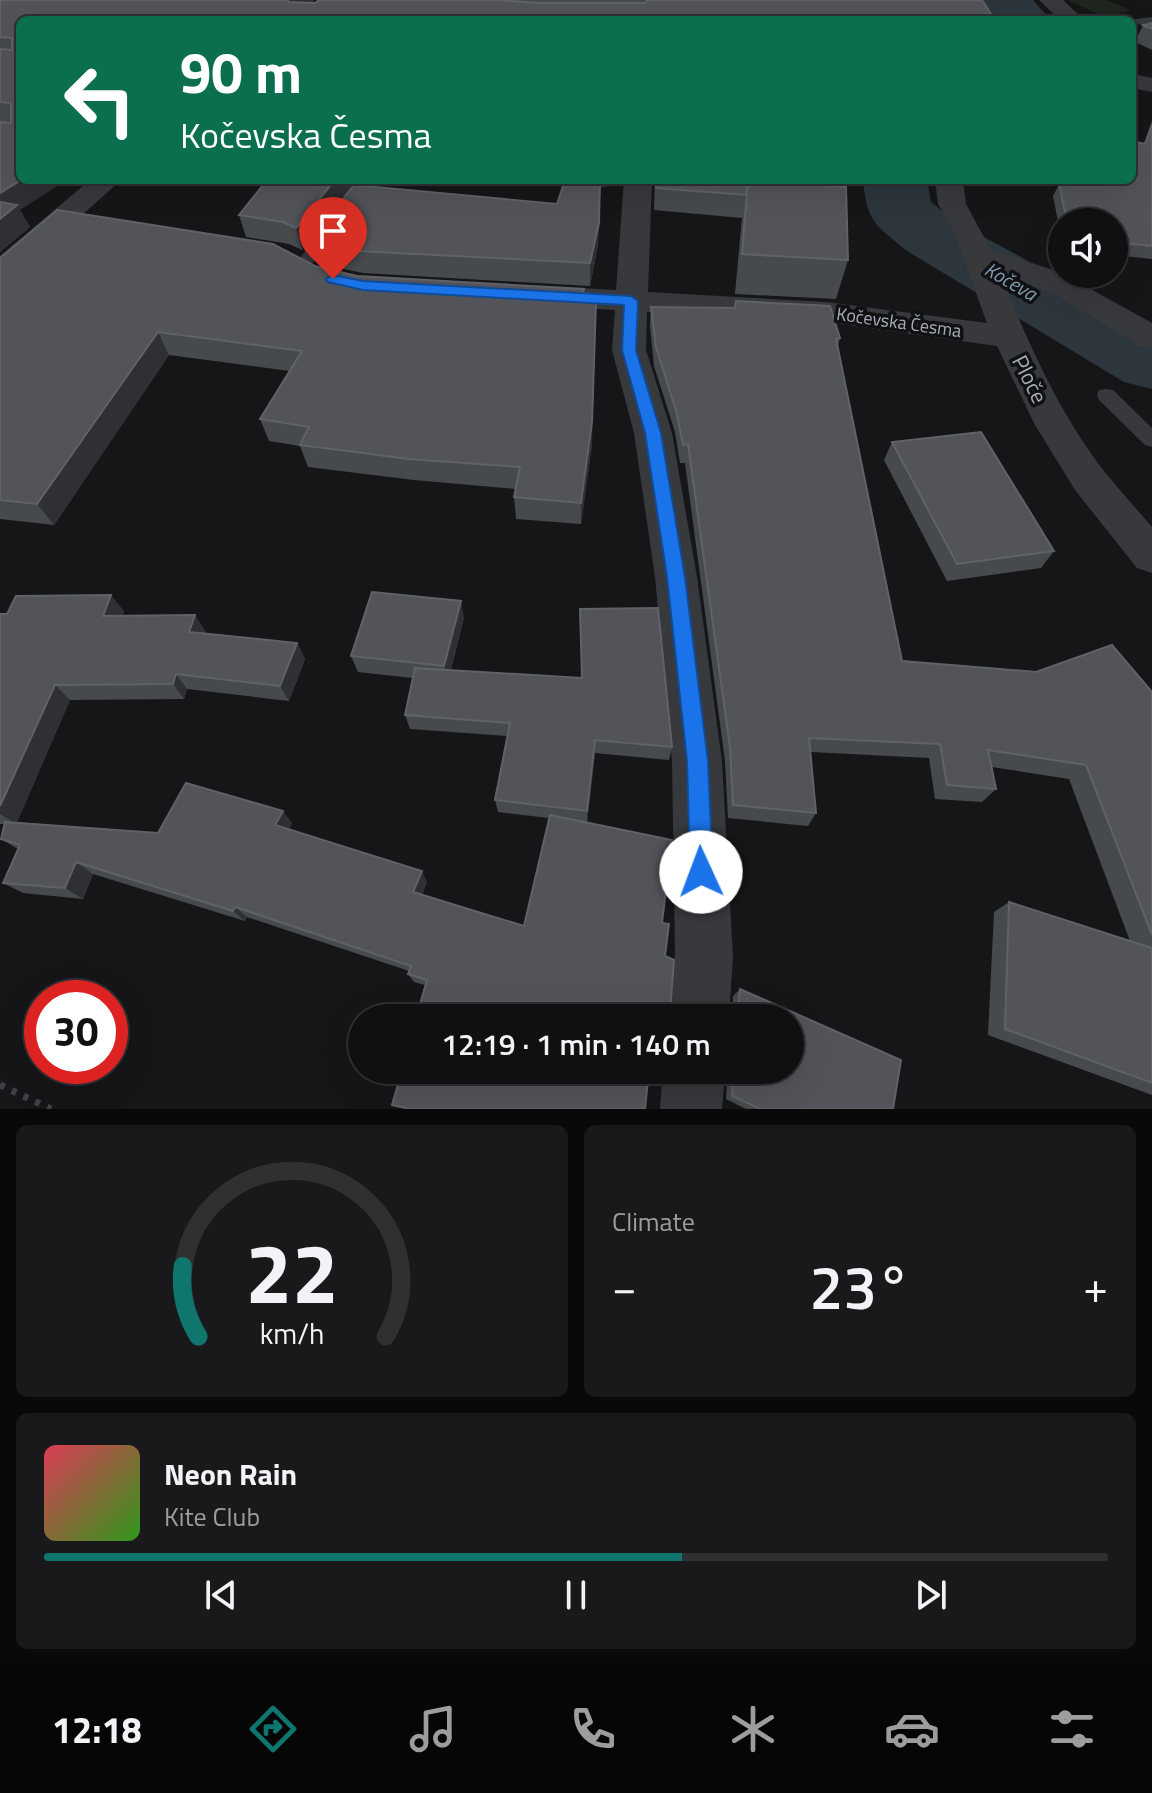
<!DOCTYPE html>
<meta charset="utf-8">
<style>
body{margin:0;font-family:"Titillium Web",sans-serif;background:#19191b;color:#f1f3f6;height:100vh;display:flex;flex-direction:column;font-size:30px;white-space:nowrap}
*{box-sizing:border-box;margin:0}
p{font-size:26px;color:#9c9d9f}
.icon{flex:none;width:44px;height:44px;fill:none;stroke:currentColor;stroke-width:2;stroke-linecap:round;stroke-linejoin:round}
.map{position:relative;height:1109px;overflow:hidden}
.sheet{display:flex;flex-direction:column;gap:16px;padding:16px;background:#09090a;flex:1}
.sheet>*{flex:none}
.top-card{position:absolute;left:16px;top:16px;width:1120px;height:168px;border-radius:12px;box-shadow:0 8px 32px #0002,0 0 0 2px #303032;background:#0b6e4f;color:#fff;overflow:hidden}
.fabs{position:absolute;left:1048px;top:208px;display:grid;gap:16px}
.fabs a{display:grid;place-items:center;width:80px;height:80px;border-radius:50%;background:#101012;box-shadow:0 8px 32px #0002,0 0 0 2px #303032;font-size:40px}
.speed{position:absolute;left:24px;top:980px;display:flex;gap:16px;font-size:40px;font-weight:700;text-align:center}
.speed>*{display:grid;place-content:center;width:104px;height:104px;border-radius:50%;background:#101012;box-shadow:0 8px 32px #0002,0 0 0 2px #303032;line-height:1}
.speed .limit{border:12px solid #d22;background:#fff;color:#111}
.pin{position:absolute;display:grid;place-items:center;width:68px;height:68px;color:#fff;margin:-82px -34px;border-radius:50% 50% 50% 0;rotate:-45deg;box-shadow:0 0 8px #0007}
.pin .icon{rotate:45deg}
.me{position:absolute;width:88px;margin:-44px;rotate:358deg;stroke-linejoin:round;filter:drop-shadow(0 0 6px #0008)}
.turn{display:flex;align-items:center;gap:28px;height:168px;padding:0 32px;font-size:36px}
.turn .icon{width:104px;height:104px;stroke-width:2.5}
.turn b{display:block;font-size:56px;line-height:68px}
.big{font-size:60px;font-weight:600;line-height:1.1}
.sheet .widget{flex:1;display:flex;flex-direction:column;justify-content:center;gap:12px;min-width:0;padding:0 28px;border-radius:12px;background:#19191b}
.sheet .dial{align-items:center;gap:0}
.dial svg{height:208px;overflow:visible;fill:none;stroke:#303032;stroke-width:7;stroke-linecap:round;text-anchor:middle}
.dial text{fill:#f1f3f6;stroke:none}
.song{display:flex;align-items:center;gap:24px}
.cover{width:96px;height:96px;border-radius:12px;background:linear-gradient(135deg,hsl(350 70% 55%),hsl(110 70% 35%))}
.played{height:8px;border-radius:4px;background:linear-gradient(90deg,#0f766e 60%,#303032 60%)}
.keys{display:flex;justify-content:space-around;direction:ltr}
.heat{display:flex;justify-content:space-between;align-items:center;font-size:44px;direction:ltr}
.sheet .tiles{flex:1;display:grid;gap:16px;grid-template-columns:1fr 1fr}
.widget:last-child{grid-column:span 2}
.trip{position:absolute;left:348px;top:1004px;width:456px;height:80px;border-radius:40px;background:#101012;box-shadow:0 8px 32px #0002,0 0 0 2px #303032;font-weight:600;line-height:80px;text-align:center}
.menu{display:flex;height:128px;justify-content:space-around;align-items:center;background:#060607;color:#9c9d9f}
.menu .icon{width:56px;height:56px}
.menu .on{color:#0f766e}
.menu b{font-size:36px;color:#f1f3f6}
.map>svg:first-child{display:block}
.green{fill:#1e261f}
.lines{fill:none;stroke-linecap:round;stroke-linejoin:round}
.river{fill:#2c363c;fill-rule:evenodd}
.path{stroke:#3d4044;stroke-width:7;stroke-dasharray:5 8;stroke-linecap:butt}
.lane{fill:#37393d;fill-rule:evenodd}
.street{fill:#37393d;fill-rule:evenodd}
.wall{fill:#474a4d}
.shaded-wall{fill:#2f3033}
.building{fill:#525459;stroke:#5f6268;stroke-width:2}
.route{fill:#1a73e8;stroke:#114b97;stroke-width:2}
.labels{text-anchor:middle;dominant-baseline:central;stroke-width:7;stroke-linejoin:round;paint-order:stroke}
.far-street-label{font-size:18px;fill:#a8aeb8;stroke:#111113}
.far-water-label{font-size:20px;font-style:italic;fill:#809eb3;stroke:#111113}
.street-label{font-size:22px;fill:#a8aeb8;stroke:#111113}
</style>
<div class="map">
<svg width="1152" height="1109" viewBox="0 0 1152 1109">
<rect width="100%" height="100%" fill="#161618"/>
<polygon class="green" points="1068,0 1107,0 1130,10 1106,18"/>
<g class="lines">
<g class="river">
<polygon points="981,0 1033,0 1051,20 998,20"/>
<path d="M863 180H927L931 202 955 221 1152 329V389L1124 382 907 251C875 224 867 223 863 180Z"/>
</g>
<polyline class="path" points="0,1085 51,1109"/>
<g class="lane">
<polygon points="1152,17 1152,23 1132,25 1132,20 1128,20"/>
<polygon points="361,180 376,180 311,265 299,265 299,259"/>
<polygon points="1106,389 1113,390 1152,428 1152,447 1145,445 1099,400 1097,395 1099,390"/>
</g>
<g class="street">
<polygon points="1039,0 1063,0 1084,20 1060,20"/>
<polygon points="1132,74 1152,78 1152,92 1132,88"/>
<polygon points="90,180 121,180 11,279 0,281 0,256"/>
<path d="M624 180H652L648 292 826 302 987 323 953 230 938 204 935 180H963L966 204 991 250 1060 272 1152 323V349L1140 346 1058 296 999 271C1027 340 1058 412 1104 471 1119 490 1136 508 1152 527V573L1137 568 1075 490 1035 425 997 346 826 322 647 312 646 350 672 433 697 577 722 761 733 956 729 1018H669L675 956 672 761 655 577 634 433 612 350 615 310 526 305 515 302 510 295 515 288 526 285 616 290Z"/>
<polygon points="663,1070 725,1070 722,1109 660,1109"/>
</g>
</g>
<g class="wall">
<polygon points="0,0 314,0 311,3 315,3 319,0 982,0 20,20 20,210 30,227 0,252"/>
<polygon points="1152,23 1152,50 1135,42 1143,25"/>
<polygon points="1152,120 1152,259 1114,255 1114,222 1062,222 1062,241 1053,196 1061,181 1057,180 1132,180"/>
<polygon points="357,180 302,250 289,244 246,237 239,215"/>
<polygon points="565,180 623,180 621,185 600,187 598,245 590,286 363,273 344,269 320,258 314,236 557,204"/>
<polygon points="655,180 782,180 782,182 848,260 836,299 735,294 742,218 654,210"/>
<polygon points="0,258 315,266 357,276 584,302 592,444 581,524 516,519 514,497 516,489 414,480 308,467 300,446 269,441 260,419 290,371 169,355 54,525 0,519"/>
<polygon points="651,307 840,338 838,346 902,661 1152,692 1152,1095 988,1035 994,912 1009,902 1130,941 1069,779 992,767 996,789 982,802 935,799 929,758 811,752 816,813 808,826 728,818 725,761 685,463 680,463 675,432 654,366 650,326"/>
<polygon points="892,442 1054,551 1041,568 947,581 884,460"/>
<polygon points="124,611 122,616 195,615 205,631 205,633 297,643 305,659 289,701 187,689 184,699 70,700 17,822 158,833 292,823 289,829 427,882 422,895 524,926 549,818 498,812 495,800 507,736 410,729 405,715 413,678 358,672 351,656 464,617 451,670 672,747 669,760 595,753 587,823 662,923 670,1013 732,1014 733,996 740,989 893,1109 746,1109 726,1099 728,1070 790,1070 416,1018 425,985 414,982 408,974 409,971 247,917 245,921 93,874 83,899 23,893 3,883 18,849 1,839 5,824 0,824 0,614"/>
</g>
<g class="shaded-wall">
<polygon points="288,0 314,0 293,18"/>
<polygon points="21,180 67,180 20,210 30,227 0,252 0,193"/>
<polygon points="335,180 357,180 302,250 296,228"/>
<polygon points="601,180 598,245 590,286 590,263"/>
<polygon points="596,302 592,444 581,524 581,503"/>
<polygon points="158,332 169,355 54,525 37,504"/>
<polygon points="111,595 124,611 116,632 103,616"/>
<polygon points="461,601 464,617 448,682 444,666"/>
<polygon points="195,615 205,631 200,647 189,632"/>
<polygon points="297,643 305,659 289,701 280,686"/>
<polygon points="176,674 187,689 184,699 173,684"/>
<polygon points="55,685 70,700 16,824 0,814 0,806"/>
<polygon points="595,740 595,753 587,823 587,811"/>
<polygon points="283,811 292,823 286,837 275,825"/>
<polygon points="76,862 93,874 83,899 65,888"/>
<polygon points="422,871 427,882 419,902 413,892"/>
<polygon points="235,907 247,917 245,921 233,911"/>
</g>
<g class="building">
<polygon points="0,0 288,0 288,2 315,3 319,0 497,0 541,3 645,3 648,0 982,0 995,20 20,20 20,180 21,180 0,193 0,122 11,123 11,103 0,102 0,49 12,50 12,38 0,37"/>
<polygon points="1152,23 1152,29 1143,25"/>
<polygon points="1152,125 1152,246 1114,242 1114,222 1067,222 1059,184 1061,180 1132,180 1132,141 1145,144"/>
<polygon points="267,180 335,180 296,228 283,222 239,215"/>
<polygon points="565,180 600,180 599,223 590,263 358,251 338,247 314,236 354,185 557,204"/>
<polygon points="656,180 748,180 746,195 656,188"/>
<polygon points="748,180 764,180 846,187 848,260 742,254"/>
<polygon points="0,202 17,205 0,219"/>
<polygon points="57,210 273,244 315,266 357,276 584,289 581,302 596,302 592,422 581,503 514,497 520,467 409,459 300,445 309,427 260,419 302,351 158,332 37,504 0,500 0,258"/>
<polygon points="736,301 830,306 840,338 836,339 902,661 1036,672 1112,645 1152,692 1152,935 1086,765 988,750 996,789 947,785 940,744 809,738 816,813 733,805 730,747 688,444 683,445 677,414 656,347 651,307 735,308"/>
<polygon points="981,432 1054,551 957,564 892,442"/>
<polygon points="372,592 461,601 444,666 351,656"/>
<polygon points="111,595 103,616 195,615 189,632 297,643 280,686 176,674 173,684 55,685 0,806 0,614 7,614 16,596"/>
<polygon points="658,608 672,747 595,740 587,811 495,800 510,723 405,715 415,668 582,678 580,609"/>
<polygon points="186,783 283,811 275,825 422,871 413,892 524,926 550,815 672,840 662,923 669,924 665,956 674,960 670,1013 735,1014 738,1012 740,989 901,1060 893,1109 760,1109 732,1096 734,1070 790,1070 790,1018 416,1018 427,980 408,974 411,966 235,907 233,911 76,862 65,888 3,883 20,845 1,839 5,822 158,833"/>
<polygon points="1009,902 1152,948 1152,1083 1005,1029"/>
<polygon points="402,1070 649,1070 645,1109 410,1109 392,1105"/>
</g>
<polygon class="route" points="333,275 363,281 631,296 638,301 636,350 661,433 685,577 708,761 713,872 709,881 701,884 693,881 690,872 687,761 667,577 645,433 622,350 624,305 363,290 328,282 326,279"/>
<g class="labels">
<g class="far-street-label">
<text transform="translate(899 322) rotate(8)">Kočevska Česma</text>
</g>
<g class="far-water-label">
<text transform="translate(1011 281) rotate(30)">Kočeva</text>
</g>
<g class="street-label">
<text transform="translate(1030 379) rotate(63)">Ploče</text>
</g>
</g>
</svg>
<div class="fabs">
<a><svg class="icon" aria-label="sound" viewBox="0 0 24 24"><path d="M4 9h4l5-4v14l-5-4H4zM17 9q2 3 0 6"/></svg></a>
</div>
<div class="speed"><div class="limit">30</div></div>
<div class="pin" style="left:333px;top:279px;background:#d93025"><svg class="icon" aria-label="arrive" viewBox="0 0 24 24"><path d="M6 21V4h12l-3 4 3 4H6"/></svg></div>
<svg class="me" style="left:701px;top:872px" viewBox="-20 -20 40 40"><circle r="19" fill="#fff"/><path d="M0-13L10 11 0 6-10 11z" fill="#1a73e8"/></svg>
<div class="trip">12:19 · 1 min · 140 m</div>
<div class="top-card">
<div class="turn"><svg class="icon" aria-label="left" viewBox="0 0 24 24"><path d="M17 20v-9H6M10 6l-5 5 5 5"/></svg><div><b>90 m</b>Kočevska Česma</div></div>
</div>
</div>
<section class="sheet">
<div class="tiles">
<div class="widget dial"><svg viewBox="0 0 100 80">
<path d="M14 69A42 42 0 1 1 86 69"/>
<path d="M14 69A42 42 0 0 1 8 42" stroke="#0f766e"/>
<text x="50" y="56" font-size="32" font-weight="700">22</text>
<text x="50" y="72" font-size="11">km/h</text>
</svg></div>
<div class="widget"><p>Climate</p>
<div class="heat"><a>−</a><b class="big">23°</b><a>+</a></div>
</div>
<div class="widget">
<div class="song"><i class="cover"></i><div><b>Neon Rain</b><p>Kite Club</p></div></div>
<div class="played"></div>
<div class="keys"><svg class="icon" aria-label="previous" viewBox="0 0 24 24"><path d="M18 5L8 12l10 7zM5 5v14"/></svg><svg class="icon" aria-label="pause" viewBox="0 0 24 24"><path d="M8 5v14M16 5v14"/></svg><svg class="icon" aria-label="next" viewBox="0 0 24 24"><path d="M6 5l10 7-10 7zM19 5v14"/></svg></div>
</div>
</div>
</section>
<nav class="menu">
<b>12:18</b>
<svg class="icon on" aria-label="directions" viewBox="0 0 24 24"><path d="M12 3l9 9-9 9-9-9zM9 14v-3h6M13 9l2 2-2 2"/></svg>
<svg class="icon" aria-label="music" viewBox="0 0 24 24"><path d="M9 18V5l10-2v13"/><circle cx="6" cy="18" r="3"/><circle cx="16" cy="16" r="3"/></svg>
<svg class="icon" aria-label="phone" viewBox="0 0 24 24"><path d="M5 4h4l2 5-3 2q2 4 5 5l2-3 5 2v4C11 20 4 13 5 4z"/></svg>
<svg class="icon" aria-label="climate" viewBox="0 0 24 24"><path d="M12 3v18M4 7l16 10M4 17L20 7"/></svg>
<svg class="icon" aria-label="car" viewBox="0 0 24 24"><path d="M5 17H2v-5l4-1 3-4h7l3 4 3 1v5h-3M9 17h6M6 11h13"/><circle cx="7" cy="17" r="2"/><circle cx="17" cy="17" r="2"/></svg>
<svg class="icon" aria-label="filters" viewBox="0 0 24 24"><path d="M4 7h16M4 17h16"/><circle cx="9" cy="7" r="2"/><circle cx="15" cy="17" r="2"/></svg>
</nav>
